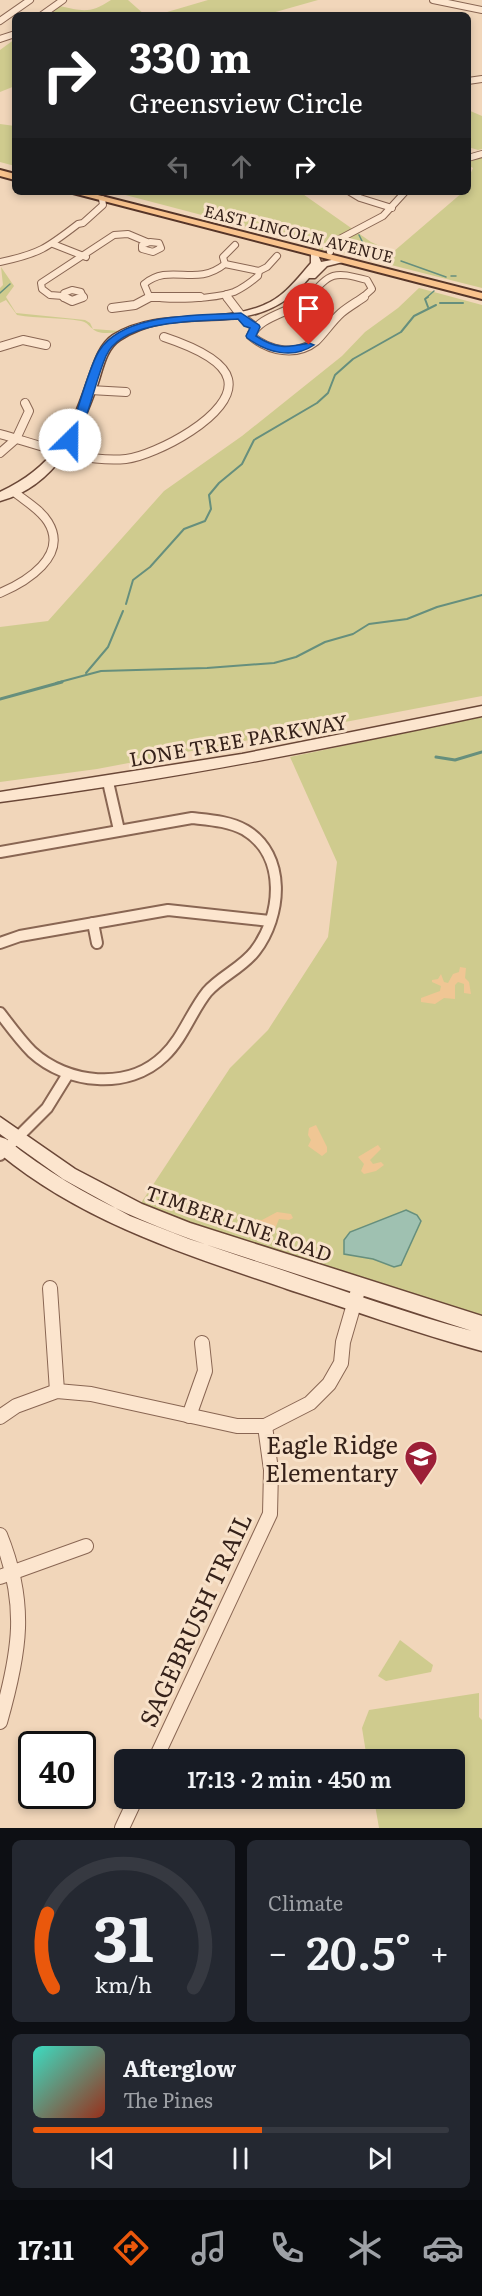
<!DOCTYPE html>
<meta charset="utf-8">
<style>
body{margin:0;font-family:Literata,serif;background:#242831;color:#f1f3f6;height:100vh;display:flex;flex-direction:column;font-size:22px;white-space:nowrap}
*{box-sizing:border-box;margin:0}
p{font-size:20px;color:#9ea1a6}
.icon{flex:none;width:33px;height:33px;fill:none;stroke:currentColor;stroke-width:2;stroke-linecap:round;stroke-linejoin:round}
.map{position:relative;height:1828px;overflow:hidden}
.drawer{display:flex;flex-direction:column;gap:12px;padding:12px;background:#0d0f14;flex:1}
.drawer>*{flex:none}
.banner{position:absolute;left:12px;top:12px;width:459px;height:183px;border-radius:9px;box-shadow:0 3px 9px #0003;background:#202124;color:#fff;overflow:hidden}
.speed{position:absolute;left:18px;top:1731px;display:flex;gap:12px;font-size:30px;font-weight:700;text-align:center}
.speed>*{display:grid;place-content:center;width:78px;height:78px;border-radius:50%;background:#171b24;box-shadow:0 3px 9px #0003;line-height:1}
.speed .limit{border:3px solid #111;border-radius:9px;background:#fff;color:#111}
.pin{position:absolute;display:grid;place-items:center;width:51px;height:51px;color:#fff;margin:-62px -26px;border-radius:50% 50% 50% 0;rotate:-45deg;box-shadow:0 0 6px #0007}
.pin .icon{rotate:45deg}
.me{position:absolute;width:66px;margin:-33px;rotate:23deg;stroke-linejoin:round;filter:drop-shadow(0 0 4px #0008)}
.turn{display:flex;align-items:center;gap:21px;height:126px;padding:0 18px;font-size:27px}
.turn .icon{width:78px;height:78px;stroke-width:2.5}
.turn b{display:block;font-size:42px;line-height:51px}
.lanes{display:flex;align-items:center;height:57px;padding:0 18px;background:#0003;justify-content:center;gap:30px;direction:ltr}
.lanes .off{opacity:.35}
.big{font-size:45px;font-weight:600;line-height:1.1}
.drawer .tile{flex:1;display:flex;flex-direction:column;justify-content:center;gap:9px;min-width:0;padding:0 21px;border-radius:9px;background:#242831}
.drawer .dial{align-items:center;gap:0}
.dial svg{height:156px;overflow:visible;fill:none;stroke:#363941;stroke-width:7;stroke-linecap:round;text-anchor:middle}
.dial text{fill:#f1f3f6;stroke:none}
.song{display:flex;align-items:center;gap:18px}
.cover{width:72px;height:72px;border-radius:9px;background:linear-gradient(135deg,hsl(170 70% 55%),hsl(10 70% 35%))}
.played{height:6px;border-radius:3px;background:linear-gradient(90deg,#ea580c 55%,#363941 55%)}
.keys{display:flex;justify-content:space-around;direction:ltr}
.heat{display:flex;justify-content:space-between;align-items:center;font-size:33px;direction:ltr}
.drawer .tiles{flex:1;display:grid;gap:12px;grid-template-columns:1fr 1fr}
.tile:last-child{grid-column:span 2}
.trip{position:absolute;left:114px;top:1749px;width:351px;height:60px;border-radius:9px;background:#171b24;box-shadow:0 3px 9px #0003;font-weight:600;line-height:60px;text-align:center}
.tabs{display:flex;height:96px;justify-content:space-around;align-items:center;background:#090b0e;color:#9ea1a6}
.tabs .icon{width:42px;height:42px}
.tabs .on{color:#ea580c}
.tabs b{font-size:27px;color:#f1f3f6}
.map>svg:first-child{display:block}
.green{fill:#cfcb8e}
.sand{fill:#f0c694}
.water{fill:#9fc1b1;stroke:#668f7d;stroke-width:1.5}
.lines{fill:none;stroke-linecap:round;stroke-linejoin:round}
.stream-far2{stroke:#668f7d;stroke-width:1.5}
.stream-far1{stroke:#668f7d;stroke-width:2}
.stream{stroke:#668f7d;stroke-width:3}
.street-far3-casing{stroke:#896653;stroke-width:8}
.street-far2-casing{stroke:#896653;stroke-width:10}
.street-far1-casing{stroke:#896653;stroke-width:14}
.street-casing{stroke:#896653;stroke-width:16}
.secondary-casing{stroke:#6a4737;stroke-width:3}
.primary-casing{stroke:#563528;stroke-width:4}
.street-far3{stroke:#fce5ce;stroke-width:6}
.street-far2{stroke:#fce5ce;stroke-width:8}
.street-far1{stroke:#fce5ce;stroke-width:10}
.street{stroke:#fce5ce;stroke-width:14}
.secondary{fill:#fce5ce;fill-rule:evenodd}
.primary{fill:#f9c38d;fill-rule:evenodd}
.route{fill:#1a73e8;stroke:#114b97;stroke-width:1.5}
.labels{text-anchor:middle;dominant-baseline:central;stroke-width:6;stroke-linejoin:round;paint-order:stroke}
.far-street-label{font-size:16px;fill:#36221a;stroke:#f8e2ca}
.street-label{font-size:20px;fill:#36221a;stroke:#f8e2ca}
.near-poi-label{font-size:24px;fill:#36221a;stroke:#f8e2ca;text-anchor:end}
.near-street-label{font-size:24px;fill:#36221a;stroke:#f8e2ca}
</style>
<div class="map">
<svg width="482" height="1828" viewBox="0 0 482 1828">
<rect width="100%" height="100%" fill="#f1d6ba"/>
<g class="green">
<path d="M111 0H128L145 15H47L59 6C83 11 90 14 111 0Z"/>
<polygon points="208,0 318,0 265,15 157,15"/>
<polygon points="15,39 15,86 0,92 0,50"/>
<polygon points="468,110 482,116 482,149 478,150 468,147"/>
<polygon points="0,124 15,126 15,166 0,162"/>
<path d="M482 156V288L324 248C309 268 293 293 271 305 237 322 194 315 157 321 139 324 123 334 104 333 90 332 91 323 81 321 60 317 38 319 17 315L6 300 0 303V288L3 285 1 267 14 286 6 297 16 313 85 320 90 323 93 329 120 331 151 321 230 314 264 306 283 295 310 264 320 247H324L114 192H300L371 242 393 252 463 192H468V179L473 168 468 165V160Z"/>
<polygon points="419,288 482,305 482,696 97,769 0,782 0,627 48,621 164,491 242,436 342,356 365,332 398,308"/>
<polygon points="482,717 482,1317 222,1236 139,1206 230,1068 268,1030 328,937 337,862 290,757"/>
<polygon points="400,1640 433,1665 431,1672 386,1681 378,1676"/>
<polygon points="479,1693 479,1717 482,1720 482,1828 379,1828 374,1799 454,1798 454,1760 367,1759 362,1728 369,1710"/>
</g>
<g class="sand">
<polygon points="460,967 466,968 465,978 469,982 471,994 464,993 464,984 458,982 455,985 455,999 444,998 435,1004 421,1002 421,998 440,991 441,986 432,982 432,980 438,979 441,974 444,982 448,983 453,974 459,972"/>
<polygon points="316,1125 327,1147 327,1152 322,1156 308,1146 311,1140 308,1135 309,1128"/>
<polygon points="378,1145 381,1149 370,1160 373,1164 381,1162 384,1165 376,1171 364,1174 361,1171 364,1164 358,1157"/>
<polygon points="277,1212 291,1214 293,1218 289,1220 279,1219 275,1229 257,1227 250,1223 250,1219 262,1220"/>
</g>
<polygon class="water" points="406,1210 417,1215 421,1221 401,1265 394,1267 373,1259 344,1254 344,1240 350,1232"/>
<g class="lines">
<g class="stream-far2">
<polyline points="359,235 363,243 382,252"/>
<polyline points="401,261 446,277"/>
<polyline points="451,276 456,276"/>
<polyline points="0,293 10,284"/>
<polyline points="426,298 434,291"/>
</g>
<g class="stream-far1">
<polyline points="428,297 425,299 428,307"/>
<polyline points="440,303 463,303"/>
<polyline points="126,604 133,580 150,567 184,529 205,521 211,509 209,495 219,483 242,464 254,440 317,403 328,393 335,375 353,359 401,332 414,316 436,305"/>
<polyline points="86,673 108,647 123,611"/>
<polyline points="56,683 101,671 207,668 274,663 296,657 325,642 353,634 369,624 407,619 437,607 482,595"/>
</g>
<g class="stream">
<polyline points="0,699 62,682"/>
<polyline points="436,757 455,760 482,752"/>
</g>
<defs>
<g id="street-far3">
<polyline points="433,0 482,10"/>
<polyline points="42,15 63,0"/>
<polyline points="0,21 30,0"/>
<polyline points="0,39 15,34"/>
<polyline points="468,81 482,79"/>
<polyline points="468,158 482,154"/>
<polyline points="350,192 360,198 392,208"/>
<polygon points="150,242 159,243 161,248 153,252 142,249 142,245"/>
<polyline points="53,244 86,257"/>
<polyline points="330,252 329,246 332,243 383,216 405,192"/>
<path d="M0 262C39 254 47 248 78 224L83 223 103 205 102 199"/>
<path d="M225 264 259 271 258 276C251 282 243 288 234 292 214 299 169 301 149 296L144 284C171 262 195 288 225 264Z"/>
<polyline points="225,264 223,257 235,245"/>
<polyline points="259,271 267,267 277,256"/>
<polyline points="227,294 227,298"/>
<polyline points="63,296 50,295 42,289 41,283 114,235 128,234 147,242"/>
<polyline points="64,298 64,293 72,290 81,292 83,297 80,298"/>
<polyline points="148,298 150,297"/>
<path d="M308 298C331 272 333 271 367 280L372 289 362 298"/>
</g>
<g id="street-far2">
<polyline points="64,297 72,301 83,297"/>
<polyline points="151,297 200,297"/>
<polyline points="227,297 243,318 255,327"/>
<path d="M309 297C293 313 259 315 251 336 269 351 296 357 316 341 325 332 332 321 341 313 348 307 357 302 364 297"/>
<polyline points="112,308 135,305 150,297"/>
<polyline points="0,347 23,340 46,345"/>
<polyline points="90,390 126,392"/>
<path d="M0 434C40 445 84 463 126 459 154 456 237 414 228 379 223 358 182 343 164 337"/>
<polyline points="0,453 16,439 29,411 25,403"/>
<path d="M0 593C26 582 69 556 48 522 40 509 25 501 13 491"/>
</g>
<g id="street-far1">
<polyline points="108,782 119,830"/>
<path d="M0 852 192 818C210 820 229 821 245 830 287 855 282 916 255 951 242 968 221 976 207 992 191 1012 183 1038 164 1056 128 1091 67 1084 32 1052 20 1040 10 1026 0 1013"/>
<polyline points="93,923 97,943"/>
<polyline points="0,943 20,936 168,910 270,921"/>
<polyline points="0,1155 47,1108 68,1074"/>
</g>
<g id="street">
<polyline points="50,1288 57,1391"/>
<polyline points="189,1416 205,1371 202,1343"/>
<polyline points="0,1417 16,1406 57,1391 91,1394 237,1426 265,1426 310,1403 329,1384 341,1363 343,1342 359,1287"/>
<path d="M0 1535C28 1604 20 1652 0 1722"/>
<polyline points="0,1577 86,1546"/>
<polyline points="155,1760 270,1514 271,1470 265,1426"/>
<polyline points="122,1828 136,1798"/>
</g>
<g id="secondary">
<path d="M311 252H317L321 262 342 258 347 261 327 266 315 278H309C252 347 183 299 120 340 106 349 103 368 98 383 81 433 56 486 0 501V492C53 467 69 436 87 382 93 366 98 345 113 335 160 306 216 326 264 305 284 297 297 279 311 263Z"/>
<path d="M482 706V716C322 750 162 781 0 802V792L242 754Z"/>
<path d="M0 1117 75 1169 142 1204 190 1223 482 1316V1351C416 1333 352 1310 287 1289 185 1254 84 1223 0 1154V1137L6 1139C94 1210 179 1236 285 1271 347 1292 409 1314 472 1331L189 1239 130 1216 63 1179 0 1134Z"/>
</g>
<g id="primary">
<polygon points="0,170 15,174 15,180 0,176"/>
<polygon points="69,192 86,192 482,293 482,299"/>
</g>
</defs>
<use href="#street-far3" class="street-far3-casing"/>
<use href="#street-far2" class="street-far2-casing"/>
<use href="#street-far1" class="street-far1-casing"/>
<use href="#street" class="street-casing"/>
<use href="#secondary" class="secondary-casing"/>
<use href="#primary" class="primary-casing"/>
<use href="#street-far3" class="street-far3"/>
<use href="#street-far2" class="street-far2"/>
<use href="#street-far1" class="street-far1"/>
<use href="#street" class="street"/>
<use href="#secondary" class="secondary"/>
<use href="#primary" class="primary"/>
</g>
<path class="route" d="M241 313 259 325 260 327 256 336C276 349 286 348 309 343L314 345C292 360 267 352 247 338L246 336 250 328 244 326 238 319C204 321 122 318 106 356 94 384 90 416 74 442H67L65 440 71 429C78 410 89 367 99 351 124 312 199 316 241 313Z"/>
<defs>
<symbol id="school-pin" viewBox="-11 -11 22 30"><path d="M0 17L-7.5 6A9.5 9.5 0 1 1 7.5 6Z" fill="#9c1f37" stroke="#f8e2ca"/><path d="M0-5L7-2L0 1L-7-2ZM-4 1L0 2.5L4 1V4Q0 6-4 4Z" fill="#fff"/></symbol>
</defs>
<g fill-rule="evenodd">
<use href="#school-pin" x="402" y="1438" width="38" height="52"/>
</g>
<g class="labels">
<g class="far-street-label">
<text transform="translate(299 233) rotate(14)">EAST LINCOLN AVENUE</text>
</g>
<g class="street-label">
<text transform="translate(238 739) rotate(-10)">LONE TREE PARKWAY</text>
<text transform="translate(239 1222) rotate(19)">TIMBERLINE ROAD</text>
</g>
<g class="near-poi-label">
<text x="398" y="1443">Eagle Ridge<tspan x="398" dy="28">Elementary</tspan></text>
</g>
<g class="near-street-label">
<text transform="translate(194 1619) rotate(-65)">SAGEBRUSH TRAIL</text>
</g>
</g>
</svg>
<div class="speed"><div class="limit">40</div></div>
<div class="pin" style="left:309px;top:345px;background:#d93025"><svg class="icon" aria-label="arrive" viewBox="0 0 24 24"><path d="M6 21V4h12l-3 4 3 4H6"/></svg></div>
<svg class="me" style="left:70px;top:440px" viewBox="-20 -20 40 40"><circle r="19" fill="#fff"/><path d="M0-13L10 11 0 6-10 11z" fill="#1a73e8"/></svg>
<div class="trip">17:13 · 2 min · 450 m</div>
<div class="banner">
<div class="turn"><svg class="icon" aria-label="right" viewBox="0 0 24 24"><path d="M7 20v-9h11M14 6l5 5-5 5"/></svg><div><b>330 m</b>Greensview Circle</div></div>
<div class="lanes"><svg class="icon off" aria-label="left" viewBox="0 0 24 24"><path d="M17 20v-9H6M10 6l-5 5 5 5"/></svg><svg class="icon off" aria-label="ahead" viewBox="0 0 24 24"><path d="M12 20V5M6 11l6-6 6 6"/></svg><svg class="icon" aria-label="right" viewBox="0 0 24 24"><path d="M7 20v-9h11M14 6l5 5-5 5"/></svg></div>
</div>
</div>
<section class="drawer">
<div class="tiles">
<div class="tile dial"><svg viewBox="0 0 100 80">
<path d="M14 69A42 42 0 1 1 86 69"/>
<path d="M14 69A42 42 0 0 1 11 31" stroke="#ea580c"/>
<text x="50" y="56" font-size="32" font-weight="700">31</text>
<text x="50" y="72" font-size="11">km/h</text>
</svg></div>
<div class="tile"><p>Climate</p>
<div class="heat"><a>−</a><b class="big">20.5°</b><a>+</a></div>
</div>
<div class="tile">
<div class="song"><i class="cover"></i><div><b>Afterglow</b><p>The Pines</p></div></div>
<div class="played"></div>
<div class="keys"><svg class="icon" aria-label="previous" viewBox="0 0 24 24"><path d="M18 5L8 12l10 7zM5 5v14"/></svg><svg class="icon" aria-label="pause" viewBox="0 0 24 24"><path d="M8 5v14M16 5v14"/></svg><svg class="icon" aria-label="next" viewBox="0 0 24 24"><path d="M6 5l10 7-10 7zM19 5v14"/></svg></div>
</div>
</div>
</section>
<nav class="tabs">
<b>17:11</b>
<svg class="icon on" aria-label="directions" viewBox="0 0 24 24"><path d="M12 3l9 9-9 9-9-9zM9 14v-3h6M13 9l2 2-2 2"/></svg>
<svg class="icon" aria-label="music" viewBox="0 0 24 24"><path d="M9 18V5l10-2v13"/><circle cx="6" cy="18" r="3"/><circle cx="16" cy="16" r="3"/></svg>
<svg class="icon" aria-label="phone" viewBox="0 0 24 24"><path d="M5 4h4l2 5-3 2q2 4 5 5l2-3 5 2v4C11 20 4 13 5 4z"/></svg>
<svg class="icon" aria-label="climate" viewBox="0 0 24 24"><path d="M12 3v18M4 7l16 10M4 17L20 7"/></svg>
<svg class="icon" aria-label="car" viewBox="0 0 24 24"><path d="M5 17H2v-5l4-1 3-4h7l3 4 3 1v5h-3M9 17h6M6 11h13"/><circle cx="7" cy="17" r="2"/><circle cx="17" cy="17" r="2"/></svg>
</nav>
